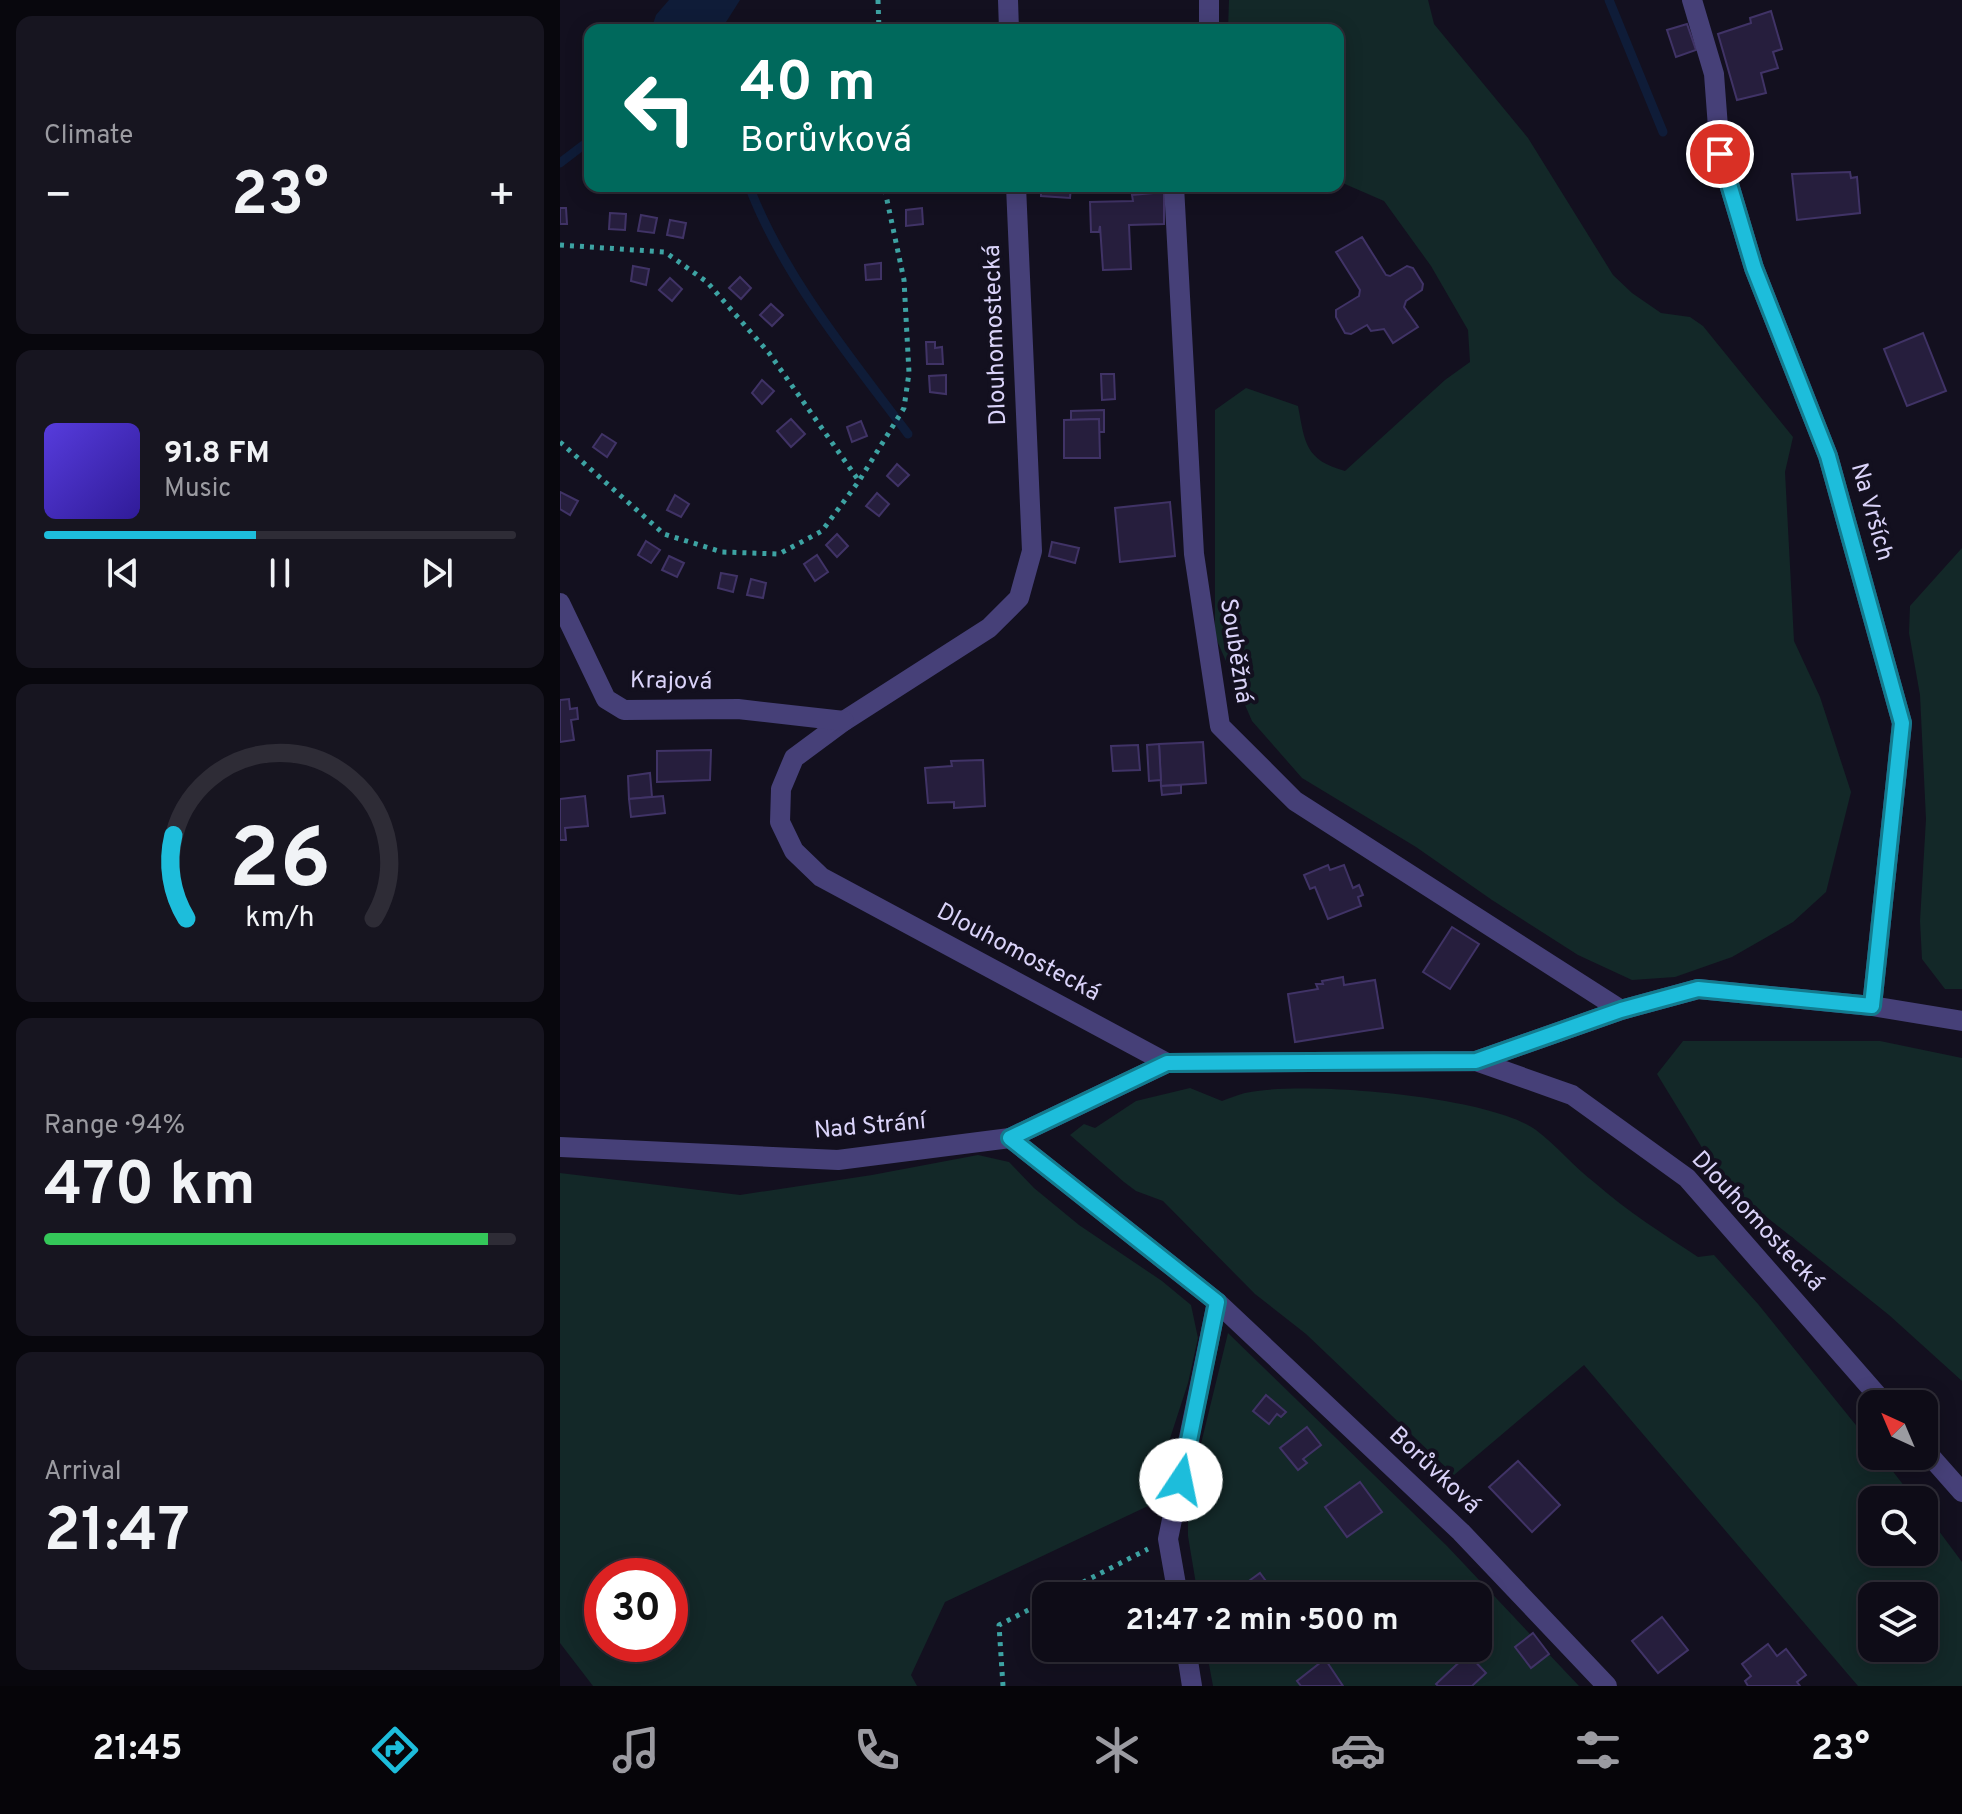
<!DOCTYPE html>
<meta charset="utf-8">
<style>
body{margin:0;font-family:Overpass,sans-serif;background:#171520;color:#f1f3f6;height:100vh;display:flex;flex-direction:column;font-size:30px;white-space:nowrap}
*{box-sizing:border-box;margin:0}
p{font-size:26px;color:#9b9ba1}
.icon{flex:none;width:44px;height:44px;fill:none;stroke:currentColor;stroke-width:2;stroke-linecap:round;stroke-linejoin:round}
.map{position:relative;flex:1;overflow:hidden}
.sheet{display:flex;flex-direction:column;gap:16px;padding:16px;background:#08070d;width:560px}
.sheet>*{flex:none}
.hud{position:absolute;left:24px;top:24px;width:760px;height:168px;border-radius:16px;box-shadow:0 4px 20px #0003,0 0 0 2px #2e2c36;background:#00695c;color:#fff;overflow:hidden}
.needle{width:52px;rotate:316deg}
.fabs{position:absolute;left:1298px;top:1390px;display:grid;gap:16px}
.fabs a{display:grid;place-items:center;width:80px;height:80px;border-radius:16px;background:#0e0c17;box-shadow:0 4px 20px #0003,0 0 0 2px #2e2c36;font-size:40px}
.speed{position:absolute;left:24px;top:1558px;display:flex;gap:16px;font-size:40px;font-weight:700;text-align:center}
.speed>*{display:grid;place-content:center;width:104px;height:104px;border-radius:50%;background:#0e0c17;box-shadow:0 4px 20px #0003,0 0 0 2px #2e2c36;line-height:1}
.speed .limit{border:12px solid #d22;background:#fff;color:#111}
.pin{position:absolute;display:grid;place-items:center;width:68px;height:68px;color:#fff;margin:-34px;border:4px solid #fff;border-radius:50%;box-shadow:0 2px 8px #0007}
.me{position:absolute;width:88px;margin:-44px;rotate:11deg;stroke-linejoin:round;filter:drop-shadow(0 0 6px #0008)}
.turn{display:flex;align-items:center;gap:28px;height:168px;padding:0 24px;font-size:36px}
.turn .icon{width:104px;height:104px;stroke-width:2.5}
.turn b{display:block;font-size:56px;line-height:68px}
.big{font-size:60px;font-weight:700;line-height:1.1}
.sheet .card{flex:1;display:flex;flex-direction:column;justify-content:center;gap:12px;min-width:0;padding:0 28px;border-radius:16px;background:#171520}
.sheet .dial{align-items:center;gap:0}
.dial svg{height:208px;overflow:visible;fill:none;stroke:#2e2c36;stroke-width:7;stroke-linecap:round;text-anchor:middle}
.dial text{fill:#f1f3f6;stroke:none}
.song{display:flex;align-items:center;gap:24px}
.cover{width:96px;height:96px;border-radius:12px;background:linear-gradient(135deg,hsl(250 70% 55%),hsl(250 70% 35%))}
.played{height:8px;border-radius:4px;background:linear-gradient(90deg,#1dbddb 45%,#2e2c36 45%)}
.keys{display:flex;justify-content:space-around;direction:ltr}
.heat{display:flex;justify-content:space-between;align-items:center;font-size:44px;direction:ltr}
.charge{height:12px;border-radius:6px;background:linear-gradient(90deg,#34c759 94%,#2e2c36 0)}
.trip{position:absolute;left:472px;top:1582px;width:460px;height:80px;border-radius:16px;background:#0e0c17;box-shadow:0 4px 20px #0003,0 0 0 2px #2e2c36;font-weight:700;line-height:80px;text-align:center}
.tabs{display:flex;height:128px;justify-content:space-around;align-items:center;background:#060509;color:#9b9ba1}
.tabs .icon{width:56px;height:56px}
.tabs .active{color:#1dbddb}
.tabs b{font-size:36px;color:#f1f3f6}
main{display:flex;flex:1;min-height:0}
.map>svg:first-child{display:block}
.green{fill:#132828;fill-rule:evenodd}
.water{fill:#0f1c38}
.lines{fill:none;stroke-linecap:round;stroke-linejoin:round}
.stream{stroke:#0f1c38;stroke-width:9}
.building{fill:#261e3d;stroke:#403366;stroke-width:2}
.path{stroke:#3da3a3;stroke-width:5;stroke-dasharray:4 6;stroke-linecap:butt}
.minor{stroke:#464078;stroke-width:20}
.route-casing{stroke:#137b8e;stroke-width:20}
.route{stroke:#1dbddb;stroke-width:14}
.labels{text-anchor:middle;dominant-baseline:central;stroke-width:8;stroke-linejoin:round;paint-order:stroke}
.street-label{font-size:24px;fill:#dad3f9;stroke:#13101f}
</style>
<main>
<section class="sheet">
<div class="card"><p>Climate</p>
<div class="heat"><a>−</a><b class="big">23°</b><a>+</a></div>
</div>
<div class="card">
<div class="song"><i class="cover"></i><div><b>91.8 FM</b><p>Music</p></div></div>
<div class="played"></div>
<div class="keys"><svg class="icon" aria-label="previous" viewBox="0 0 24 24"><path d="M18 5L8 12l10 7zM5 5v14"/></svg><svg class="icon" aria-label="pause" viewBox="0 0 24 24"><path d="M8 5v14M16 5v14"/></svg><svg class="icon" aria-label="next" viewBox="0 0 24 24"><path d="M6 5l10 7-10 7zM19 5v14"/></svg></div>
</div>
<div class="card dial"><svg viewBox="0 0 100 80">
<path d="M14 69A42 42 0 1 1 86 69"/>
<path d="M14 69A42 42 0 0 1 9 37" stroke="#1dbddb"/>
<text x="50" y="56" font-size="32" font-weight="700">26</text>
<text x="50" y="72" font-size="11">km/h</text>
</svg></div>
<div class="card"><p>Range · 94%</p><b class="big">470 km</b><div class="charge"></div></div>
<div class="card"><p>Arrival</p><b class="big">21:47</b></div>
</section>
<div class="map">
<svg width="1402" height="1686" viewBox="0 0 1402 1686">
<rect width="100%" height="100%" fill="#13101f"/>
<g class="green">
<path d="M669 0H868L874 24 968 138 1053 275 1072 293 1101 313 1130 317 1143 326 1233 437 1225 472 1234 641 1260 697 1291 792 1266 892 1233 922 1172 957 1115 977 1072 980 1018 955 932 900 856 847 742 778 692 721 655 636V410L686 388 738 406C745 443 745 460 785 471L885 380 910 362 908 330 871 266 824 201 778 181V30H668Z"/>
<polygon points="1402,548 1402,989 1385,989 1362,959 1360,921 1366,819 1360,695 1349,633 1350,606"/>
<polygon points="1123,1041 1320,1041 1402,1058 1402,1381 1329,1315 1163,1182 1097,1074"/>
<path d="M630 1088 662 1101C670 1098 677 1095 685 1093 742 1080 930 1096 976 1130 997 1146 1014 1167 1035 1183 1067 1211 1103 1234 1138 1257L1154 1255 1198 1304 1312 1445V1456H1321L1355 1500H1312V1552H1364V1511L1402 1562V1686H1298L1024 1365 894 1475 746 1334 695 1294 603 1201 576 1191 564 1182 510 1135 524 1124 535 1128 576 1101ZM1364 1596V1648H1312V1596Z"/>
<path d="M418 1155 449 1162 474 1188 519 1225 602 1281 631 1305 638 1338 628 1383 588 1506 385 1602 351 1675 357 1686H33L0 1643V1173L180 1195 312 1175ZM110 1576V1644H42V1576Z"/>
<polygon points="668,1333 887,1546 1019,1686 653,1686 646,1648 918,1648 918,1596 638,1596 628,1536 628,1497"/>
</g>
<polygon class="water" points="109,0 180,0 161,30 91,30 96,15"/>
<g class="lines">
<g class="stream">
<polyline points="1049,0 1103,132"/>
<polyline points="0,163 30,140"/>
<path d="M189 186C223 276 291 358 348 434"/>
</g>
</g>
<g class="building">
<polygon points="1211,11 1222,49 1213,52 1218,68 1201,73 1206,93 1177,100 1158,34 1191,23 1190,18"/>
<rect x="281" y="24" width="15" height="6"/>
<polygon points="1127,24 1136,50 1116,57 1107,30"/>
<polygon points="338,25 355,25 354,30 338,30"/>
<polygon points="1290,172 1291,178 1297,177 1300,213 1237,220 1232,174"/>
<polygon points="343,186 360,186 360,192 344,193"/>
<polygon points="481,186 511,186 510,198 481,196"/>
<polygon points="604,192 604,224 569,225 571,269 543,270 540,226 539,232 531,232 530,202 573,201 572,195"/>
<polygon points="0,208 6,208 7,224 0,224"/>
<polygon points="362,208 363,224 346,226 346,210"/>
<polygon points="50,213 66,214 65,230 49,229"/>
<polygon points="81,215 97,218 94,233 78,231"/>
<polygon points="110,220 126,223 123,238 107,235"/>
<polygon points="802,237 826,275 830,276 847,266 853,268 863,284 862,290 846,301 844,307 858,327 833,343 824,329 811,331 807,325 791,334 785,333 776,317 776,310 799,296 800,290 776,252"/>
<polygon points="321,263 321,279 306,280 305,265"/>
<polygon points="73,266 89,269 86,285 71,281"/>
<polygon points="180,277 191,288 181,299 169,288"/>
<polygon points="110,278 122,289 112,301 99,290"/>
<polygon points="211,304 223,315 212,326 200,315"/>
<polygon points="1363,333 1386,391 1347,406 1324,349"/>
<polygon points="366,342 375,342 375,348 382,347 383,364 367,364"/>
<polygon points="541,374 554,374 555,399 542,400"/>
<polygon points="386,375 386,394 370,392 369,376"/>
<polygon points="202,380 214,391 202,404 192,393"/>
<polygon points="544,410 544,432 539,432 539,419 511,420 511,411"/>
<polygon points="231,419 245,434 231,447 217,431"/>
<polygon points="539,419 540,458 504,458 504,420"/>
<polygon points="301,421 307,436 292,442 287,427"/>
<polygon points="42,434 56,443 47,457 33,447"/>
<polygon points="337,464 349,475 338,486 327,476"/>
<polygon points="0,492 18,501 10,515 0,509"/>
<polygon points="317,493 329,504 319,516 306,506"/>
<polygon points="115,495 129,504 121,517 107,510"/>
<polygon points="610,502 615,556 560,562 555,508"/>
<polygon points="277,534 288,546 277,557 266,545"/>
<polygon points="86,541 100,550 91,563 78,555"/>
<polygon points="492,542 519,548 515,563 489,556"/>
<polygon points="257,555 268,572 255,581 244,564"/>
<polygon points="109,556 124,563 117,577 102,570"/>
<polygon points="161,573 177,576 173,592 158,588"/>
<polygon points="191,579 206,583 203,598 187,595"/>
<polygon points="9,699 10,709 17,708 18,719 11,720 14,740 0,742 0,700"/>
<polygon points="643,742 646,783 601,786 599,744"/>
<polygon points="599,744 601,780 589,781 587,745"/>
<polygon points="578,745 580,770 553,771 551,746"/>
<polygon points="151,750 150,780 97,782 97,751"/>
<polygon points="423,760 425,806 394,808 394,802 368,803 365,768 392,766 391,761"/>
<polygon points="90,773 92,797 69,799 68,776"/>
<polygon points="621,785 621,793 602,795 601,786"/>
<polygon points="25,796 28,826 5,828 6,840 0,840 0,799"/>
<polygon points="103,796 105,813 71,817 69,799"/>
<polygon points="768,865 770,870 784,865 793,888 799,885 803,895 798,897 801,906 768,919 755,887 750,889 744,875"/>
<polygon points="892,927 919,944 890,989 863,972"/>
<polygon points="783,977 784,985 815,980 823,1028 735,1042 728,994 758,989 756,984 763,984 762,981"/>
<polygon points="706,1395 726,1412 721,1417 717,1414 709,1424 693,1411"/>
<polygon points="747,1427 761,1445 743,1459 747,1463 738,1470 720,1448"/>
<polygon points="958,1461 1000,1505 972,1532 929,1487"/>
<polygon points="800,1482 822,1512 787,1537 765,1507"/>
<polygon points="700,1573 717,1596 688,1596 682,1586"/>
<polygon points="1102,1617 1128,1650 1098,1673 1072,1641"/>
<polygon points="973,1633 989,1654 971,1668 955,1647"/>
<polygon points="1208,1644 1217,1656 1226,1649 1246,1675 1237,1682 1240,1686 1188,1686 1185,1681 1191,1676 1182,1664"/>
<polygon points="908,1654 926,1673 912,1686 878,1686 876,1684"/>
<polygon points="765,1659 783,1686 741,1686 737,1681"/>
</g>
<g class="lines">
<g class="path">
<polyline points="318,0 319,30"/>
<polyline points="0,245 105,252 147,282 209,353 299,481"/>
<polyline points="0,442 104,534 162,552 219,554 262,531 299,481 344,408 349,373 344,280 324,186"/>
<polyline points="496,1596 588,1549"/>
<polyline points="443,1686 439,1625 486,1601"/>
</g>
<g class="minor">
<polyline points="448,0 449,30"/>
<polyline points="649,0 649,30"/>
<polyline points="1132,0 1154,74 1160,154 1194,268 1268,456 1342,723 1312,1006"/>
<polyline points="456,186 472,551 459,598 429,628 284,721 234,758 221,789 220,822 234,851 261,877 607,1063 916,1061 1012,1095 1127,1178 1325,1404"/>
<polyline points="614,186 634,554 660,726 735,801 1061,1010"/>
<polyline points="0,603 46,699 64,710 178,709 284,721"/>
<polyline points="916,1061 1061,1010 1138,989 1312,1006 1402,1021"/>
<polyline points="450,1138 657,1302 608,1539 618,1596"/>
<polyline points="0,1147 278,1160 450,1138 607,1063"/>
<polyline points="657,1302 901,1532 1047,1686"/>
<polyline points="1364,1449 1402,1492"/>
<polyline points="626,1648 632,1686"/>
</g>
</g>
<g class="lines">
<defs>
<polyline id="route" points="621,1480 657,1302 450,1138 607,1063 916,1061 1061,1010 1138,989 1312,1006 1342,723 1268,456 1194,268 1160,154"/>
</defs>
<use href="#route" class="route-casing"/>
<use href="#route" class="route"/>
</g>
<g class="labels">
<g class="street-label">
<text transform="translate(436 335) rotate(-92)">Dlouhomostecká</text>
<text transform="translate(1311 512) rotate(74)">Na Vrších</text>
<text transform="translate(675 651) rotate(81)">Souběžná</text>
<text transform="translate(111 682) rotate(1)">Krajová</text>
<text transform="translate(458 953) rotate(28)">Dlouhomostecká</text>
<text transform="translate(310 1127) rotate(-5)">Nad Strání</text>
<text transform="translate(1197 1222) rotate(47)">Dlouhomostecká</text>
<text transform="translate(874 1471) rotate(43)">Borůvková</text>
</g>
</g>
</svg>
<div class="fabs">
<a><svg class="needle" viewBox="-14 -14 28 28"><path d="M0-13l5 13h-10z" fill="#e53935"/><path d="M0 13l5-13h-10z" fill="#9b9ba1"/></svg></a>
<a><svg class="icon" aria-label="search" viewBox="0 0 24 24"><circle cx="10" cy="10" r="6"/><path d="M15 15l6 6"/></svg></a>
<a><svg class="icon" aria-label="layers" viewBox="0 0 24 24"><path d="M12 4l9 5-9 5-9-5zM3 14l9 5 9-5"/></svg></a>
</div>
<div class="speed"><div class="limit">30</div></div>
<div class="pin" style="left:1160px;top:154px;background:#d93025"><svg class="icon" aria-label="arrive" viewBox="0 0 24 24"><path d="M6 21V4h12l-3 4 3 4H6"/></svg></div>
<svg class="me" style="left:621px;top:1480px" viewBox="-20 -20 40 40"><circle r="19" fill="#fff"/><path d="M0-13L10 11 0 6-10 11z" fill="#1dbddb"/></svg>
<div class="trip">21:47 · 2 min · 500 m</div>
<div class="hud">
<div class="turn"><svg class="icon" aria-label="left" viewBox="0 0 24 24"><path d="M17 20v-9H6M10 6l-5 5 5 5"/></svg><div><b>40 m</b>Borůvková</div></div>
</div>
</div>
</main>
<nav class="tabs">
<b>21:45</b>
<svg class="icon active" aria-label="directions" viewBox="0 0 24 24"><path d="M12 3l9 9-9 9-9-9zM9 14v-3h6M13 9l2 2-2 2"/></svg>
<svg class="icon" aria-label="music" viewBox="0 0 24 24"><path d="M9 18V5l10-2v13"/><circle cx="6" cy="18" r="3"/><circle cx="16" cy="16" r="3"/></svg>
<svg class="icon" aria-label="phone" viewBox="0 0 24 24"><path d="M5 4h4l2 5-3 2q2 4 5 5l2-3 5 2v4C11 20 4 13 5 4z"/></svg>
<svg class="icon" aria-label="climate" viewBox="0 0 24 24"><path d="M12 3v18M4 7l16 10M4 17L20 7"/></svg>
<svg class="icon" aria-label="car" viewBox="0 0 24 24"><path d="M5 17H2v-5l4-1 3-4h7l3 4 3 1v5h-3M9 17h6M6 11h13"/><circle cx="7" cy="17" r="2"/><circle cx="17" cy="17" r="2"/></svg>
<svg class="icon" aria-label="filters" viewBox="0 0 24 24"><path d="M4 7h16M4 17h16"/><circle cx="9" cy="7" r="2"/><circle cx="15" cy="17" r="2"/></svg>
<b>23°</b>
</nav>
